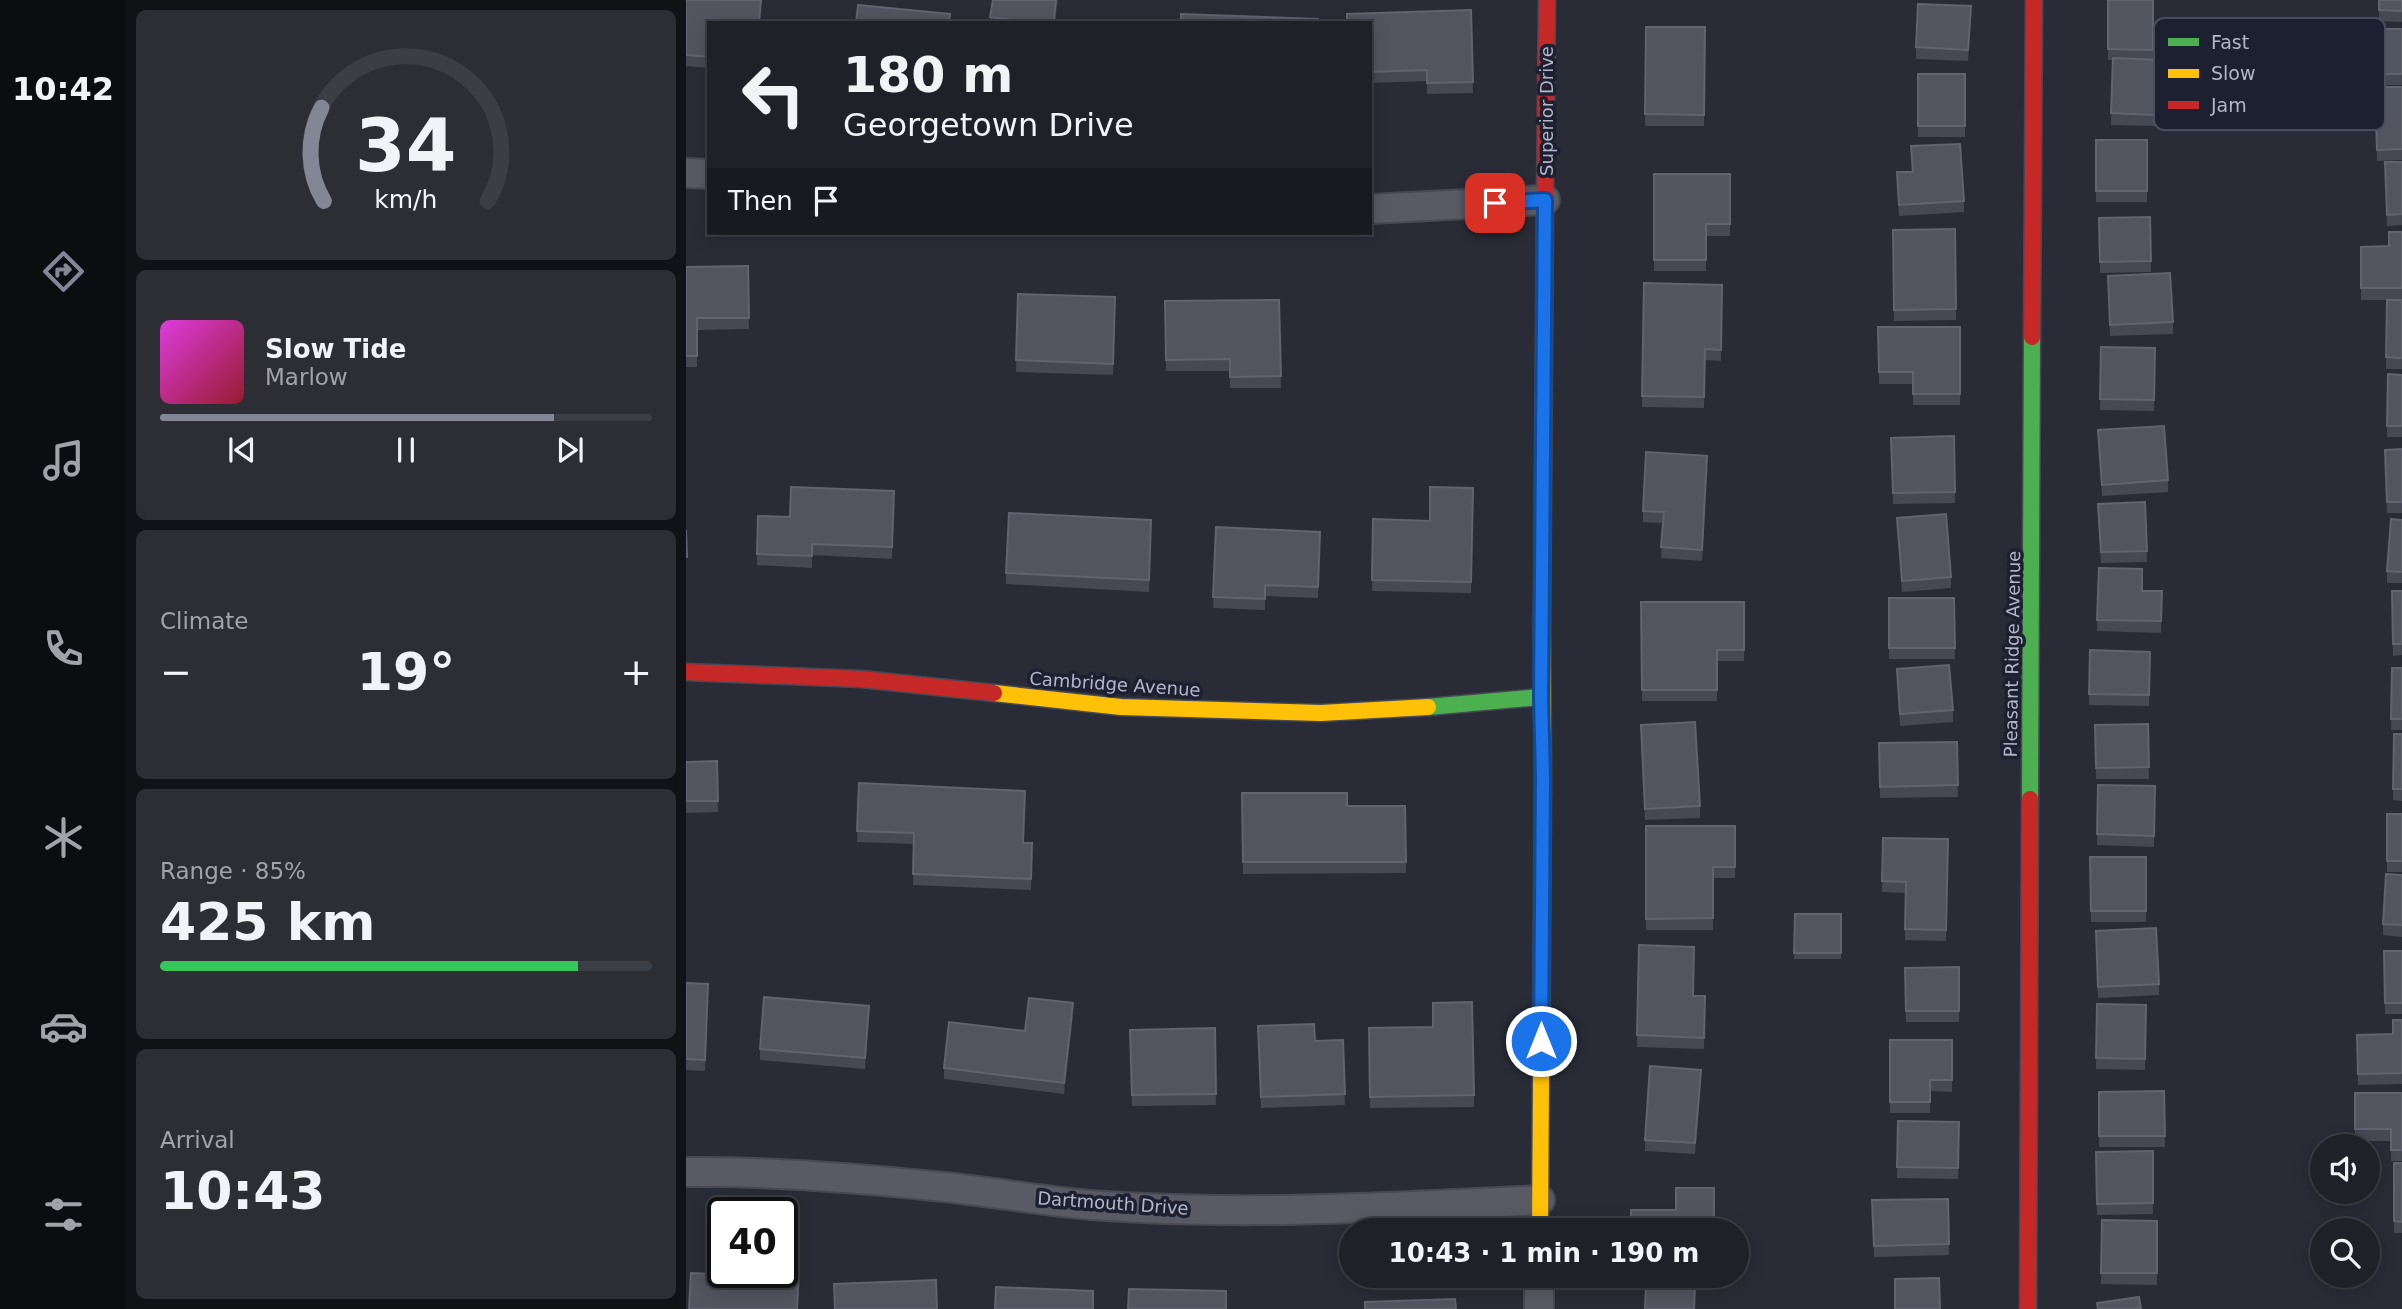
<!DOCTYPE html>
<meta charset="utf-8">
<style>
body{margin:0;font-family:"DejaVu Sans",sans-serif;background:#2c2e34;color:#f1f3f6;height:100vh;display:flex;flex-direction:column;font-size:26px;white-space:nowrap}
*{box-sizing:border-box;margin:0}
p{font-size:23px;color:#a1a3a8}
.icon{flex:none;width:38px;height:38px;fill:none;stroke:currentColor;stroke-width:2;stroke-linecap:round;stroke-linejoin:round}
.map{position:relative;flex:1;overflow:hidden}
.details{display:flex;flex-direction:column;gap:10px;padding:10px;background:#111216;width:560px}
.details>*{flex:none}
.hud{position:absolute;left:21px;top:21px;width:665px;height:214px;border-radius:0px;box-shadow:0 4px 18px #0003,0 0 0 2px #3c3e45;background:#1f2128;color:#f1f3f6;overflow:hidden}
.fabs{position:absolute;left:1624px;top:1134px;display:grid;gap:14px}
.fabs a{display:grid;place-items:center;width:70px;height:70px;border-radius:50%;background:#1f2128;box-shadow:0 4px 18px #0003,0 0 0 2px #3c3e45;font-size:35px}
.speed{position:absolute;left:21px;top:1197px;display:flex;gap:14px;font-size:35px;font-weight:700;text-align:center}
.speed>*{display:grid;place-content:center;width:91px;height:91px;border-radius:50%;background:#1f2128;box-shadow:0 4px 18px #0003,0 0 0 2px #3c3e45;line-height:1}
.speed .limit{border:4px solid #111;border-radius:10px;background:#fff;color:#111}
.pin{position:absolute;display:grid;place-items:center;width:60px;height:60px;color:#fff;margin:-30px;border-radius:14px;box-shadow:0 4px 10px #0006}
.me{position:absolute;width:77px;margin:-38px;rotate:0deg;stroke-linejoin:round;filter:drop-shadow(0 0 5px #0008)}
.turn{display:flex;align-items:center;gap:24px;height:147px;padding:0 21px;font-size:32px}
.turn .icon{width:91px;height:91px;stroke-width:2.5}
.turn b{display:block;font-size:49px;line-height:60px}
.then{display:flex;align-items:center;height:66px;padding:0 21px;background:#0003;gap:14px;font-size:26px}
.big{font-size:52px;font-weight:800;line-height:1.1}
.details .tile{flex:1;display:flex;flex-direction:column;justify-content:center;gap:10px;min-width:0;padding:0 24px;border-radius:10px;background:#2c2e34}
.details .dial{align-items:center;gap:0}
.dial svg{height:182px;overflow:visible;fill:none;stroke:#3c3e45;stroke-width:7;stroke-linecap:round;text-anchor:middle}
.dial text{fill:#f1f3f6;stroke:none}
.song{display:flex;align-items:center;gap:21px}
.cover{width:84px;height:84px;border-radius:10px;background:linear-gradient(135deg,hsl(300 70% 55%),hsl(350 70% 35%))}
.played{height:7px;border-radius:4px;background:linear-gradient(90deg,#828695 80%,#3c3e45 80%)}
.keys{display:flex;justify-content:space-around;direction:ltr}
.heat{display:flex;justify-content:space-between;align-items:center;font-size:38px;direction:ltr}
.charge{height:10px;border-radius:5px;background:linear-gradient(90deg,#34c759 85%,#3c3e45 0)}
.trip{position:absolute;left:653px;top:1218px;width:410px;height:70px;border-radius:35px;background:#1f2128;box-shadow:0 4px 18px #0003,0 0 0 2px #3c3e45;font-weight:800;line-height:70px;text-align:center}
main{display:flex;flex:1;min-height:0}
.dock{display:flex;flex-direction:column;width:126px;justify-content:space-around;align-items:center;background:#0c0d10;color:#a1a3a8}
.dock .icon{width:49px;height:49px}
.dock .selected{color:#828695}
.dock b{font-size:32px;color:#f1f3f6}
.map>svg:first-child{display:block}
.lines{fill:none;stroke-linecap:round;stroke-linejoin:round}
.street-casing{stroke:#464953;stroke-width:32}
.fast-casing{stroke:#464953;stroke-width:19}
.slow-casing{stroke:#464953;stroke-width:19}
.jam-casing{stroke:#464953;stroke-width:19}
.street{stroke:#595a64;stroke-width:28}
.fast{stroke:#4caf50;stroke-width:16}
.slow{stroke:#ffc107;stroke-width:16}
.jam{stroke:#c62828;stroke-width:16}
.wall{fill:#464853}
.shaded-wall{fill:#363842}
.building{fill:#52545f;stroke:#616370;stroke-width:2}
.route-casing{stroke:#114b97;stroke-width:18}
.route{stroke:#1a73e8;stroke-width:12}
.labels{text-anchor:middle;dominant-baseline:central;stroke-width:7;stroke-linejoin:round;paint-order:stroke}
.street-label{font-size:18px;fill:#b2b6c8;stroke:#1c2031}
.key{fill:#1c2031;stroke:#494d5e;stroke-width:2}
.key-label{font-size:19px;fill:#b2b6c8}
</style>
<main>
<nav class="dock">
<b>10:42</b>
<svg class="icon selected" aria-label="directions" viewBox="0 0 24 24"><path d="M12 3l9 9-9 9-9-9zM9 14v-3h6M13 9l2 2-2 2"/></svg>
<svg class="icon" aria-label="music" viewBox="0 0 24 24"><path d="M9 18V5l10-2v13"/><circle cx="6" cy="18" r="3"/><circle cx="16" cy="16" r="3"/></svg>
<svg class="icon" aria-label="phone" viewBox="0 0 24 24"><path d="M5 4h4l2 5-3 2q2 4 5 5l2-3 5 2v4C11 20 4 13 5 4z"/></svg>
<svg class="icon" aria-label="climate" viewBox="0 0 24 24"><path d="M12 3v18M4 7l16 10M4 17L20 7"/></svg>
<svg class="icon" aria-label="car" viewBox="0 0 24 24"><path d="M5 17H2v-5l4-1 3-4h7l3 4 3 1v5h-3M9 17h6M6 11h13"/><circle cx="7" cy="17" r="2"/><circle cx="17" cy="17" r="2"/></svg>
<svg class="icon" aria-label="filters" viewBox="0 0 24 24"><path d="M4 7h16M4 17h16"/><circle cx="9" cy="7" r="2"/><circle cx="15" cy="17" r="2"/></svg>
</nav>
<section class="details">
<div class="tile dial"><svg viewBox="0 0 100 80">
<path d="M14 69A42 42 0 1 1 86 69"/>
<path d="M14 69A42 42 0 0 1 13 28" stroke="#828695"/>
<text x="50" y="56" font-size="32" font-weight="700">34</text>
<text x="50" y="72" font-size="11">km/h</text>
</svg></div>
<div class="tile">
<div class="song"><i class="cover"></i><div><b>Slow Tide</b><p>Marlow</p></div></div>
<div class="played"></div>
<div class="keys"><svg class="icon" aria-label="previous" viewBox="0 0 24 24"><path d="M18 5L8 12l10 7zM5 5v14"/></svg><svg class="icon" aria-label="pause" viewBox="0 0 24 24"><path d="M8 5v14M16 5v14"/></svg><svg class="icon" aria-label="next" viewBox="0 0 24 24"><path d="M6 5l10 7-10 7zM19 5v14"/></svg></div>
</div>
<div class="tile"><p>Climate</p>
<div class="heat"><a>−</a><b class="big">19°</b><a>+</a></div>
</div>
<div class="tile"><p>Range · 85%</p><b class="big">425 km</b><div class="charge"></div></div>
<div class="tile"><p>Arrival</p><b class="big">10:43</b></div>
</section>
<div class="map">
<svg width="1716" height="1309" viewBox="0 0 1716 1309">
<rect width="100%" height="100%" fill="#292c36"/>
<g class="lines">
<defs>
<g id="street">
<polyline points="0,173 23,174"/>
<polyline points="684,209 859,200"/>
<path d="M0 1172C86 1171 173 1178 258 1187 307 1192 356 1201 405 1205 555 1216 704 1207 854 1200"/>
<polyline points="853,1309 853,1276"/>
</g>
<g id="fast">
<polyline points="856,623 859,204"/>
<polyline points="742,707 855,697"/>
<polyline points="1344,799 1346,337"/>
</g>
<g id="slow">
<polyline points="308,693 435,707 635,713 742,707"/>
<polyline points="854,1230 857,777 856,623"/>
</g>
<g id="jam">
<polyline points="859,204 861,0"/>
<polyline points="1346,337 1348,0"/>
<polyline points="0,672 175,679 308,693"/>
<polyline points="1342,1309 1344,799"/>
</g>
</defs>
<use href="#street" class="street-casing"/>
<use href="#fast" class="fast-casing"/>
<use href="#slow" class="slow-casing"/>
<use href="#jam" class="jam-casing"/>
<use href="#street" class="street"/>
<use href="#fast" class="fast"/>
<use href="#slow" class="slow"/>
<use href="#jam" class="jam"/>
</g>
<g class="wall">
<polygon points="0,0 23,23 23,68 0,66"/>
<polygon points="307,0 372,0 369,21 384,23 304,23"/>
<polygon points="1422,0 1468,0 1467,60 1498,72 1496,104 1469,103 1469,126 1425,125 1426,60 1422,60"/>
<polygon points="1693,0 1716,0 1716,22 1693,21"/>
<polygon points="785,10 787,93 741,94 741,81 684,83 684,23"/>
<polygon points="1285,17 1282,61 1230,59 1230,47"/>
<polygon points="1543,18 1583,20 1581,59 1541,57"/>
<polygon points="960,27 1019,27 1018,126 959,126"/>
<rect x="1692" y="29" width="24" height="56"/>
<rect x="1232" y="74" width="47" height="63"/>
<polygon points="1689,87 1716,87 1716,160 1691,161"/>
<rect x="1410" y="140" width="51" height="62"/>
<polygon points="1225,146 1278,201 1278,212 1213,216 1211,184 1226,172"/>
<polygon points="1699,162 1716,162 1716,225 1701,226"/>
<polygon points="968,174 1044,174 1044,236 1020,236 1020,271 968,271"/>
<polygon points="1464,217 1465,272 1414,273 1413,218"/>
<polygon points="1207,230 1270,309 1270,320 1208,321"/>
<polygon points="1716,232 1716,300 1675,300 1675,247 1703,246"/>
<polygon points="62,266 63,329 11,330 11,367 0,367 0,267"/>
<polygon points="958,283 1036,285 1035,361 1019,360 1018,408 956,407"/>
<polygon points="1422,287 1487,322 1487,334 1424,336"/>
<polygon points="332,294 429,297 427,375 330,372"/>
<polygon points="593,300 595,388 544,388 544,371 480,371 479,301"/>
<polygon points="1701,300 1716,300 1716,369 1700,369"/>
<polygon points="1192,327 1274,327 1274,405 1227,405 1227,384 1193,384"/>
<polygon points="1415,347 1469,348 1468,411 1414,410"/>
<polygon points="1702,374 1716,375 1716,437 1701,437"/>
<polygon points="1412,430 1482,480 1482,492 1416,496"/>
<polygon points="1268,436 1269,503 1207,504 1205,438"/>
<polygon points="1716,449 1716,513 1701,513 1699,450"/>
<polygon points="1021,467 1016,561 975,558 977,523 957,522 957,511"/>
<polygon points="787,488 785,593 686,591 687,519 744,521"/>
<polygon points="208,491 206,559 126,555 126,568 71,565 72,516 104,517"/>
<polygon points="1459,502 1461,562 1415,563 1412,515"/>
<polygon points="1211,518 1265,577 1265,588 1216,592"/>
<polygon points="465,520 463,592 320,584 320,573"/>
<polygon points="1716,520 1716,583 1701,583 1701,571"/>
<polygon points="530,527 634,532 632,598 579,596 579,610 527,608"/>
<polygon points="1413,568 1456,591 1476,591 1475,633 1411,631"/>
<polygon points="1706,591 1716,591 1716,655 1707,656"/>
<polygon points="1203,598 1268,598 1269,659 1203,659"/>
<polygon points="955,602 1058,602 1058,661 1031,661 1031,701 956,701"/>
<polygon points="1404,650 1464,652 1463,706 1403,705"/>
<polygon points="1706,668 1716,668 1716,730 1705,730"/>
<polygon points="1211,669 1267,710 1267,722 1214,726"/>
<polygon points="1462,724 1463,779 1410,779 1409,725"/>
<polygon points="955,725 1014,806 1014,818 959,820"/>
<polygon points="1708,734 1716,734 1716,801 1707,800"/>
<polygon points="1271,742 1272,797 1194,798 1193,743"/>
<polygon points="31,761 32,812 0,813 0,762"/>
<polygon points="173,783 337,843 346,843 345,890 227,885 228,844 171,842"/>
<polygon points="1412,785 1469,786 1468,847 1411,845"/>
<polygon points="556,793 661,806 719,806 720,873 557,874"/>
<rect x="1701" y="814" width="15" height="58"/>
<polygon points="960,826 1049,826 1049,878 1027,878 1027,930 960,930"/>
<polygon points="1197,838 1262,839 1260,941 1219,940 1219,893 1196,892"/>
<polygon points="1404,857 1460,857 1460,922 1405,922"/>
<polygon points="1716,875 1716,937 1697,935 1697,924"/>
<polygon points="1109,914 1155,914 1155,959 1108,959"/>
<polygon points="1410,942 1473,984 1473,995 1412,998"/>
<polygon points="953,945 1007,996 1019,996 1018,1049 951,1047"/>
<polygon points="1698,951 1716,951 1716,1014 1699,1014"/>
<polygon points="1273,967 1273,1022 1220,1022 1219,968"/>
<polygon points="0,983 22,995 19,1071 0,1070"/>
<polygon points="786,1002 788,1107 684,1108 683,1028 747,1027"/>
<polygon points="1411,1004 1460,1005 1459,1070 1410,1069"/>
<polygon points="387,1015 378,1094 258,1079 258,1068 339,1031"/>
<polygon points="183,1017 179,1069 74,1060 74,1049"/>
<polygon points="1716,1020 1716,1084 1672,1085 1671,1035 1707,1034"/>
<polygon points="529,1028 530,1105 446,1106 444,1030"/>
<polygon points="572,1037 629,1041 657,1040 659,1105 575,1108"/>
<polygon points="1204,1040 1266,1040 1266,1092 1244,1091 1244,1113 1204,1113"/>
<polygon points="1015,1081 1009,1154 959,1151 959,1140"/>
<polygon points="1478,1091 1479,1147 1413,1147 1413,1092"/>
<polygon points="1669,1093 1716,1093 1716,1161 1705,1161 1705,1141 1669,1141"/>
<polygon points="1212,1121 1273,1122 1272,1179 1211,1178"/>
<polygon points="1467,1151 1467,1214 1411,1215 1410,1152"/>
<rect x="1708" y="1163" width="8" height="70"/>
<polygon points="1262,1199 1263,1255 1188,1257 1186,1200"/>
<polygon points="1416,1220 1471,1221 1471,1285 1415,1284"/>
</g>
<g class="shaded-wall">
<polygon points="370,0 372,0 369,23 368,23"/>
<polygon points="387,1003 387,1015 378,1094 378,1083"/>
<polygon points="183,1006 183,1017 179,1069 179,1058"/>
<polygon points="1015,1070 1015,1081 1009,1154 1009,1143"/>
</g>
<g class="building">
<polygon points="0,0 75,0 73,23 23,23 23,57 0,55"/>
<polygon points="307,0 370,0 368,20 384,23 346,23 304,17"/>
<polygon points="1422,0 1467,0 1467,50 1422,49"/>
<polygon points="1693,0 1716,0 1716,11 1693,10"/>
<polygon points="1232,4 1285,6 1282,50 1230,47"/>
<polygon points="172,5 264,14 263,23 170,23"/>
<polygon points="785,10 787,82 741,83 741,70 684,72 684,23 661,23 661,14"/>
<polygon points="495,14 632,19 632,23 495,23"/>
<polygon points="960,27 1019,27 1018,115 959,114"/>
<rect x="1692" y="29" width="24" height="45"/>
<polygon points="1427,58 1498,61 1496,93 1469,92 1469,115 1425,113"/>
<rect x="1232" y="74" width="47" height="52"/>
<polygon points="1689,87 1716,87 1716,149 1691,150"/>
<rect x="1410" y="140" width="51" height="51"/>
<polygon points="1274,144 1278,201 1213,205 1211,172 1227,172 1225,146"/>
<polygon points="1699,162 1716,162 1716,214 1701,215"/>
<polygon points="968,174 1044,174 1044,224 1020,224 1020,260 968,260"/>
<polygon points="1464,217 1465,261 1414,262 1413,218"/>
<polygon points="1269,229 1270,309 1208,310 1207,230"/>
<polygon points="1703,232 1716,232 1716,288 1675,288 1675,247 1703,246"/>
<polygon points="62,266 63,318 11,318 11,356 0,356 0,267"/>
<polygon points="1484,273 1487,322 1424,325 1422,276"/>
<polygon points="958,283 1036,285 1035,350 1019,349 1018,397 956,396"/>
<polygon points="332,294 429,297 427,364 330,360"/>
<polygon points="593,300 595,376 544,377 544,359 480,360 479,301"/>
<polygon points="1701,300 1716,300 1716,358 1700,357"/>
<polygon points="1192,327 1274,327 1274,394 1227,394 1227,372 1193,372"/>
<polygon points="1415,347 1469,348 1468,400 1414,399"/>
<polygon points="1702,374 1716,375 1716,426 1701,426"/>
<polygon points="1478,426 1482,480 1416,485 1412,430"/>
<polygon points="1268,436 1269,492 1207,493 1205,438"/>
<polygon points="1716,449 1716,502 1701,502 1699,450"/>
<polygon points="960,452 1021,456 1016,550 975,547 978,512 957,511"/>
<polygon points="105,487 208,491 206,547 126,544 126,556 71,554 72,516 104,517"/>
<polygon points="744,487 787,488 785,582 686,580 687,519 744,521"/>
<polygon points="1459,502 1461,551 1415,552 1412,504"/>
<polygon points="323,513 465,520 463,580 320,573"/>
<polygon points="1260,514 1265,577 1216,581 1211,518"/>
<polygon points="1705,519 1716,520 1716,572 1701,571"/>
<polygon points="530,527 634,532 632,587 579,585 579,599 527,597"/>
<polygon points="0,530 1,557 0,557"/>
<polygon points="1413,568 1456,569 1456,591 1476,591 1475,621 1411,620"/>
<polygon points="1706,591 1716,591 1716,644 1707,644"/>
<polygon points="1203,598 1268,598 1269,648 1203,648"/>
<polygon points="955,602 1058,602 1058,650 1031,650 1031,690 956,690"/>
<polygon points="1404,650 1464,652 1463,695 1403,694"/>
<polygon points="1263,665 1267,710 1214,714 1211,669"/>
<polygon points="1706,668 1716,668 1716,719 1705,719"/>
<polygon points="1009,722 1014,806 959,809 955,725"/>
<polygon points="1462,724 1463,767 1410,768 1409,725"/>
<polygon points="1708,734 1716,734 1716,789 1707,789"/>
<polygon points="1271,742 1272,785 1194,787 1193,743"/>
<polygon points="31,761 32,801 0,801 0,762"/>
<polygon points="173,783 339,791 337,843 346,843 345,879 227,874 228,833 171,831"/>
<polygon points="1412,785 1469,786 1468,836 1411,834"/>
<polygon points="556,793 661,793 661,806 719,806 720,862 557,862"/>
<rect x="1701" y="814" width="15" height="47"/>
<polygon points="960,826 1049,826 1049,867 1027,867 1027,918 960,919"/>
<polygon points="1197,838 1262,839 1260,930 1219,929 1220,882 1196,881"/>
<polygon points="1404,857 1460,857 1460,911 1405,911"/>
<polygon points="1700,874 1716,875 1716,925 1697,924"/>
<polygon points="1109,914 1155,914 1155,953 1108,953"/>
<polygon points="1470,928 1473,984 1412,987 1410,931"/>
<polygon points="953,945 1008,947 1007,996 1019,996 1018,1038 951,1035"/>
<polygon points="1698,951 1716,951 1716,1003 1699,1003"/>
<polygon points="1273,967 1273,1011 1220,1011 1219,968"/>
<polygon points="0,983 22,984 19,1060 0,1059"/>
<polygon points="78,997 183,1006 179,1058 74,1049"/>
<polygon points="343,998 387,1003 378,1083 258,1068 263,1022 339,1031"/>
<polygon points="786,1002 788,1095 684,1097 683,1028 747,1027 747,1003"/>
<polygon points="1411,1004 1460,1005 1459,1059 1410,1058"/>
<polygon points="1707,1020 1716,1020 1716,1073 1672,1074 1671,1035 1707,1034"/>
<polygon points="628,1024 629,1041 657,1040 659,1094 575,1097 572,1026"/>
<polygon points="529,1028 530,1094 446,1095 444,1030"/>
<polygon points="1204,1040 1266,1040 1266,1080 1244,1080 1244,1102 1204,1102"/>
<polygon points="964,1066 1015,1070 1009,1143 959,1140"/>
<polygon points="1478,1091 1479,1136 1413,1136 1413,1092"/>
<polygon points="1669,1093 1716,1093 1716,1150 1705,1150 1705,1129 1669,1129"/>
<polygon points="1212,1121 1273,1122 1272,1168 1211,1167"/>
<polygon points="1467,1151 1467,1203 1411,1204 1410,1152"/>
<polygon points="1708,1163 1716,1163 1716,1222 1708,1221"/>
<polygon points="990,1188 1028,1188 1028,1230 945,1230 945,1210 990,1210"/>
<polygon points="1262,1199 1263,1244 1188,1246 1186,1200"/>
<polygon points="1416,1220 1471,1221 1471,1273 1415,1273"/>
<polygon points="96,1252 98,1252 97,1269 113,1270 111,1309 3,1309 5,1273 51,1275 51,1272 96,1272"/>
<polygon points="1253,1278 1254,1309 1209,1309 1209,1279"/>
<polygon points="250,1280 251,1309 149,1309 148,1284"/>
<polygon points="960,1285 1009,1287 1008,1309 959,1309"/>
<polygon points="310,1287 407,1291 407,1309 309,1309"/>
<polygon points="443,1289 540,1291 540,1309 442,1309"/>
<polygon points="1453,1297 1455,1309 1412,1309 1411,1303"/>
<polygon points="769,1299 770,1309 679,1309 679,1302"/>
</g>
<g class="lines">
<defs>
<polyline id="route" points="809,203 859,200 855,697 857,777 855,1041"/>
</defs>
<use href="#route" class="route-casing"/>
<use href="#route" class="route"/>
</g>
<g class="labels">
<g class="street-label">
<text transform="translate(860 111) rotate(-90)">Superior Drive</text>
<text transform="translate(1326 654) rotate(-89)">Pleasant Ridge Avenue</text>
<text transform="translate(429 684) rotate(4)">Cambridge Avenue</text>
<text transform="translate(427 1203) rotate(4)">Dartmouth Drive</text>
</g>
</g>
<rect x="1468" y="18" width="231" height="112" rx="10" class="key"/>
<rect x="1482" y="38" width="31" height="8" fill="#4caf50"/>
<rect x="1482" y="69" width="31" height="9" fill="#ffc107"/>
<rect x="1482" y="101" width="31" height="8" fill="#c62828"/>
<g class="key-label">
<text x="1525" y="49">Fast</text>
<text x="1525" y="80">Slow</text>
<text x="1525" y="112">Jam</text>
</g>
</svg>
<div class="fabs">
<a><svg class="icon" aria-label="sound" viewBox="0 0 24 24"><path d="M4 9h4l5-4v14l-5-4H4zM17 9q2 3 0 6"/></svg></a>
<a><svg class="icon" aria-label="search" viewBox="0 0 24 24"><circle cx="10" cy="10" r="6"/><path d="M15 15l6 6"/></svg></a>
</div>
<div class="speed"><div class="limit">40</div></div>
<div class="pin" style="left:809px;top:203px;background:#d93025"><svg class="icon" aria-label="arrive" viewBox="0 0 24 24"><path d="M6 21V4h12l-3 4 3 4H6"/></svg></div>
<svg class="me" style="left:855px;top:1041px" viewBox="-20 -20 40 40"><circle r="17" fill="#1a73e8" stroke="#fff" stroke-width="3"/><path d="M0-11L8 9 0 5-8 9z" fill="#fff"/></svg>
<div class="trip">10:43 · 1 min · 190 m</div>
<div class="hud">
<div class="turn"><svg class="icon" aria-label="left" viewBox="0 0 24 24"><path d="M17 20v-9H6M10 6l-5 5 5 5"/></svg><div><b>180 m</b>Georgetown Drive</div></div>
<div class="then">Then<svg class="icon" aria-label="arrive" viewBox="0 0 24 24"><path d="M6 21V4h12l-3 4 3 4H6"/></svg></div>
</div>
</div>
</main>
